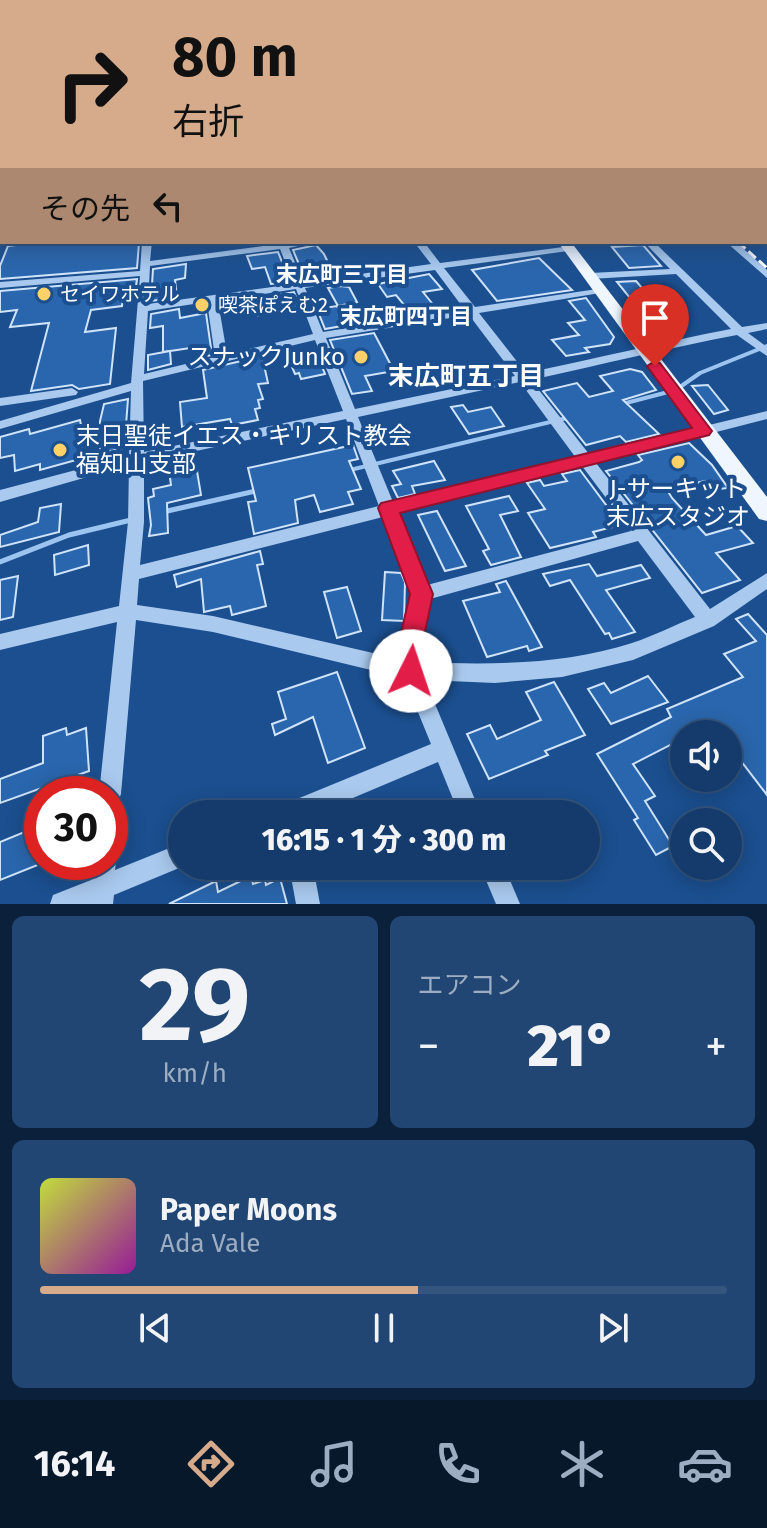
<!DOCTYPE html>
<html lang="ja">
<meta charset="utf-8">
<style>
body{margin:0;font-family:"Fira Sans","Noto Sans JP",sans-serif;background:#214673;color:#f1f3f6;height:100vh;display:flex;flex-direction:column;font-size:30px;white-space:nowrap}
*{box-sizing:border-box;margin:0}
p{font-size:26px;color:#9dadc1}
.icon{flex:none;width:44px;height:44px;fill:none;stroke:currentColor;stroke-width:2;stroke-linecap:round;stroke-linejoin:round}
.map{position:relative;height:904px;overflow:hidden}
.panel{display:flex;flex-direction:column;gap:12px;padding:12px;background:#0b203b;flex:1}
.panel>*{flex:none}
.guide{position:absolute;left:0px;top:0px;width:768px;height:244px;box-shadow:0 4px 20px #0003,0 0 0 2px #33557e;background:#d6ab8b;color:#111;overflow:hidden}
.fabs{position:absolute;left:670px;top:720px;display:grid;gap:16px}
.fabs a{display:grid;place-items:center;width:72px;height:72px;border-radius:50%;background:#143b6b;box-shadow:0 4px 20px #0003,0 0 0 2px #33557e;font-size:40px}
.speed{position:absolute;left:24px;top:776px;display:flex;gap:16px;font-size:40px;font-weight:700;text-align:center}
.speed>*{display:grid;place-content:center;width:104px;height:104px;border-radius:50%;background:#143b6b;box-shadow:0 4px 20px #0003,0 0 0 2px #33557e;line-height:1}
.speed .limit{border:12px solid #d22;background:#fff;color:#111}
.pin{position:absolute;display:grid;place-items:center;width:68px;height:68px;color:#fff;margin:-82px -34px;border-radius:50% 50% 50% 0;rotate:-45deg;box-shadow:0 0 8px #0007}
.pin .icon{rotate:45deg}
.me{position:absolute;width:88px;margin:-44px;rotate:4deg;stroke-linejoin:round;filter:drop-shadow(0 0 6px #0008)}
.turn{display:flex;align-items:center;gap:28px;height:168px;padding:0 40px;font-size:36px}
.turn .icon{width:104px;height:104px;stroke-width:2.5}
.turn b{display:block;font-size:56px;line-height:68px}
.then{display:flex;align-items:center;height:76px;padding:0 40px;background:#0003;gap:16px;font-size:30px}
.big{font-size:60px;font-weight:800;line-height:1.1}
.panel .tile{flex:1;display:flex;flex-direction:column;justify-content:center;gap:12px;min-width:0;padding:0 28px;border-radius:12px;background:#214673}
.panel .dial{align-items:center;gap:0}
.dial b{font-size:104px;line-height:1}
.song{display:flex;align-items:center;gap:24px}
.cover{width:96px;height:96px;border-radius:12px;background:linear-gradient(135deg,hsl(70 70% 55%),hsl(300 70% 35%))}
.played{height:8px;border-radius:4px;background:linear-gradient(90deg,#d6ab8b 55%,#33557e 55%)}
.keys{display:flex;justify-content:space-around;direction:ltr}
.heat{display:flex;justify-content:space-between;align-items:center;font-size:44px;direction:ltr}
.panel .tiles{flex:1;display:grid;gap:12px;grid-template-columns:1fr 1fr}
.tile:last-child{grid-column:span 2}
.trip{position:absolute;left:168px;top:800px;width:432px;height:80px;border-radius:40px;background:#143b6b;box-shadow:0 4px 20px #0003,0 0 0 2px #33557e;font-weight:800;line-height:80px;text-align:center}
.tabs{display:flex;height:128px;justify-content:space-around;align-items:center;background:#08182b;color:#9dadc1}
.tabs .icon{width:56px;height:56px}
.tabs .active{color:#d6ab8b}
.tabs b{font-size:36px;color:#f1f3f6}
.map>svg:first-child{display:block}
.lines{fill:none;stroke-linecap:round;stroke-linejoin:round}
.stream-far1{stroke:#9cc4f0;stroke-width:4}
.stream{stroke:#9cc4f0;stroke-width:5}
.building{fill:#2a66ad;stroke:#cfe3fa;stroke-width:2}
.minor{fill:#a9c9ee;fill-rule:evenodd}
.major{fill:#f0f6ff;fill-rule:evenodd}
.rail{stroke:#fff;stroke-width:3;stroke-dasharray:10 4;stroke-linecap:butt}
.route{fill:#e11d48;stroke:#92132f;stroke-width:2}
.poi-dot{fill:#ffd166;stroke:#1b4f8f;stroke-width:3}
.labels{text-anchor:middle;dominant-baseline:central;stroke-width:8;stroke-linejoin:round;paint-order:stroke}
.far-poi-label{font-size:20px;fill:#fff;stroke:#1b4f8f;text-anchor:start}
.far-neighbourhood-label{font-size:22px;font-weight:bold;fill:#fff;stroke:#1b4f8f}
.poi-label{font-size:24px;fill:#fff;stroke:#1b4f8f;text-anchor:end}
.neighbourhood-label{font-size:26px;font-weight:bold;fill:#fff;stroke:#1b4f8f}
</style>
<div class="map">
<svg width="767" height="904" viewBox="0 0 767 904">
<rect width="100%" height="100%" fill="#1b4f8f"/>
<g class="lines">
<g class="stream-far1">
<polyline points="680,387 700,373 767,346"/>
<polyline points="622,404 672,391"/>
<polyline points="350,470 567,418"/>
</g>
<g class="stream">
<polyline points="163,512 256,491"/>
<polyline points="0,562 69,535 131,520"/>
</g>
</g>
<g class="building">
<polygon points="42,242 139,243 137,268 0,279 0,266 8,246"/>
<polygon points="316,245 324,254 334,275 305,279 293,250"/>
<polygon points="643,245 661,266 629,268 612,247"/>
<polygon points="278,252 290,282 271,284 265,267 252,269 247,256"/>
<polygon points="539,258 572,290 497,301 472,270"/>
<polygon points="186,264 185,278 175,280 177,297 151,301 153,269"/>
<polygon points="429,274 442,289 423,292 435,307 409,311 396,295 387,297 378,284"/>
<polygon points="137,279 135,294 123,296 122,306 91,310 85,332 116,328 110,384 79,389 72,385 31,391 49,323 10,327 17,310 0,312 0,291"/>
<polygon points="636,281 654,302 634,303 617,282"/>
<polygon points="341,286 349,287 357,302 338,306 328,288"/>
<polygon points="294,292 301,310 258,316 252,299"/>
<polygon points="586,298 614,337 610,344 585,348 589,352 566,356 552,340 579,335 568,323 585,320 569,301"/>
<polygon points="337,306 347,325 325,329 317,309"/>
<polygon points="179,309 180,318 206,313 212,355 202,357 197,347 163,352 163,326 150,328 151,314"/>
<polygon points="374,333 394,371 365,376 372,391 352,394 330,340"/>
<polygon points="170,351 171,364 148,370 148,355"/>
<polygon points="317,354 325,374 301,379 299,373 295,374 289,360"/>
<polygon points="262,356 268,383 258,384 263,399 258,400 260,408 255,409 258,420 232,425 230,419 182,427 180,402 207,398 203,370"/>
<polygon points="630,369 642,372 656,390 623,400 659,434 626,442 620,436 586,445 543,391 577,383 589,397 613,391 600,376"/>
<polygon points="708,385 728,410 714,414 692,386"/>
<polygon points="128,399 126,425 118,427 123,448 100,454 100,421 104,404"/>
<polygon points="463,405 468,412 491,407 504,426 469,434 451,407"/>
<polygon points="80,420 87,457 40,470 40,464 15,471 14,455 0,458 0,437 29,429 30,434"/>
<polygon points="689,443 712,465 728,488 710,490 705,481 667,490 672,498 706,535 737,526 753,543 716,553 740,580 702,593 606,471 639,462 642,460 638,455"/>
<polygon points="353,445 358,459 349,461 361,489 348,492 353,504 320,512 314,495 295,500 298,523 254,534 248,502 256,501 248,468"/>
<polygon points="434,461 445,480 412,486 415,494 398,498 392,486 401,484 393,471"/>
<polygon points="196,465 201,495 167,503 168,533 149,536 151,525 148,498 154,496 153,489 171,485 169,471"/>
<polygon points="580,470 621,525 593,532 596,537 550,548 528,513 545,509 527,483 540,480 544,486 567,481 562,474"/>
<polygon points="509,496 518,511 500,515 521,557 491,565 483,551 489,549 466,506"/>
<polygon points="61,504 59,532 0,547 0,535 38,522 40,508"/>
<polygon points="437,511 466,566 445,571 418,515"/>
<polygon points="88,545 89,565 55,575 54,555"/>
<polygon points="260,551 263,564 257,565 266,606 232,615 230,606 204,612 201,579 177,587 174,575"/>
<polygon points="589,564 597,576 641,565 650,578 606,590 635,632 612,639 609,633 605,634 570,580 550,586 543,574"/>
<polygon points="385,572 401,573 405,582 404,621 382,620"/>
<polygon points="18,576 13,617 0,620 0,580"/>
<polygon points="506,581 542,647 529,651 527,646 487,657 463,601 500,592 496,584"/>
<polygon points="347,587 361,631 337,638 324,592"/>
<polygon points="748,614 767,635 767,795 728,744 728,734 684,734 684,738 633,764 655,796 645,801 673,846 656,855 634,820 638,818 597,754 671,717 667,709 743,677 724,654 756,641 736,619"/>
<polygon points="337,672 365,748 328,763 313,717 275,735 272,724 286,719 278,692"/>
<polygon points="648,676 668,702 611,724 588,689 604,683 611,693"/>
<polygon points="554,682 585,735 545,751 548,755 489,779 467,734 490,725 497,739 541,720 526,692"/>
<polygon points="66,728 67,735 86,728 89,771 0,803 0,779 43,763 43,736"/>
<polygon points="39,826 40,864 0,880 0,842"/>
<polygon points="251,876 253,884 265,880 266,885 280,878 287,904 169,904 216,881 218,892"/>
</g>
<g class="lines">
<g class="minor">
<rect x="0" y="147" width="2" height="4"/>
<rect x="766" y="149" width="1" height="4"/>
<rect x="0" y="206" width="2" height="4"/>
<rect x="766" y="213" width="1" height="6"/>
<rect x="0" y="232" width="2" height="6"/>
<polygon points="766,232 767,233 767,239 766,238"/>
<path d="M142 242H152L150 261 278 244 277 242H317L289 248 303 282 431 264 414 242H424L440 263 571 246V250L568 251 444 268 475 307 604 288V292L600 293 479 313 526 373C595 359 662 342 731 329L676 274 590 279 585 276 590 273 670 269 644 242H654L742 327 767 323V329L748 333 767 347V356L737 335C668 348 600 365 531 380L589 454 767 411V419L596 463 710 609 767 573V589L714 626 633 660 562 677 495 683 425 680 481 814H459L438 762 315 814H277L280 806 431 744 404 678 213 632 136 620 121 794 118 802 110 805V794H99L117 622 0 650V634L119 606 128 522 129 465 0 502V490L129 456 131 391 0 429V421L131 383 140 276 0 288V282L140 271ZM280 249 294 284 148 304 150 266ZM435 270 464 309 323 332 305 288ZM296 289 313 334 227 354 218 301ZM207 302 215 357 144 374 148 311ZM469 315 515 376 355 409 326 338ZM315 340 343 411 144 452 143 381 218 363 222 365 228 361ZM520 382 576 458 393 502 358 417ZM346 419 379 506 140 565 144 522V462ZM582 466 631 531 427 585 398 513ZM383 517 413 594 399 659 213 616 137 605 139 579ZM638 541 695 617C674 625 654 636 632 643 563 665 491 665 419 662L417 655 430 599Z"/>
<polygon points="726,242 736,242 767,270 767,278"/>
<polygon points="72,388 78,392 76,395 0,406 0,398"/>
<polygon points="182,843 182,866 184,866 114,895 113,904 50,904 53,895 91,880 92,862 110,862 110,853 116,862 115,870"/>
<polygon points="289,866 313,866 320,904 296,904"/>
<polygon points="480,866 504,866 520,904 496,904"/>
</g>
<polygon class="major" points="558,242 571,242 767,497 767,521 759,519"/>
<g class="rail">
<polyline points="738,242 767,268"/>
<polyline points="764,242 767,245"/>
</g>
</g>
<linearGradient id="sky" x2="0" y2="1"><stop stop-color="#0f2b4f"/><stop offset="0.54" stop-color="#39639b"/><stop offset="1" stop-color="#39639b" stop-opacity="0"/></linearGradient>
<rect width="767" height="271" fill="url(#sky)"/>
<polygon class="route" points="655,361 660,363 709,427 712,431 709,435 400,513 433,594 420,655 423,671 420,679 411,682 402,679 396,655 410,594 378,508 381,503 692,428 647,366"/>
<g class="poi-dot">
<circle cx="44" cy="294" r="8"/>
<circle cx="202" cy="305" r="8"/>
<circle cx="361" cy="357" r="8"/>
<circle cx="60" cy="450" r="8"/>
<circle cx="678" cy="462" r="8"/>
</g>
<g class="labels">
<g class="far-poi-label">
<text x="60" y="294">セイワホテル</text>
<text x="218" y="305">喫茶ぽえむ2</text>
</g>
<g class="far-neighbourhood-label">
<text x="342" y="274">末広町三丁目</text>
<text x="406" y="316">末広町四丁目</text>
</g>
<g class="poi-label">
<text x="345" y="357">スナックJunko</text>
<text x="76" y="436" text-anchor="start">末日聖徒イエス・キリスト教会<tspan x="76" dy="28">福知山支部</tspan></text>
<text x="678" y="489" text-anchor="middle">J-サーキット<tspan x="678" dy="28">末広スタジオ</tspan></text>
</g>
<g class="neighbourhood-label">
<text x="466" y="376">末広町五丁目</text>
</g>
</g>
</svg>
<div class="fabs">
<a><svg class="icon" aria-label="sound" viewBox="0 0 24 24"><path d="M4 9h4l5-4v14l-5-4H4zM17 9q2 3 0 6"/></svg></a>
<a><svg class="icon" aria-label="search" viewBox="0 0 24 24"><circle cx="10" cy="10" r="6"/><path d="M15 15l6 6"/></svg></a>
</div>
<div class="speed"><div class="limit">30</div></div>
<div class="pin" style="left:655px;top:366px;background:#d93025"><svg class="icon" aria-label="arrive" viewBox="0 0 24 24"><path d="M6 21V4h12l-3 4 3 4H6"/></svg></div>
<svg class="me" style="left:411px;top:671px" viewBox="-20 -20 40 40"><circle r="19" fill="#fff"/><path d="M0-13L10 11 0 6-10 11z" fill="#e11d48"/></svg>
<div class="trip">16:15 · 1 分 · 300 m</div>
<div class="guide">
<div class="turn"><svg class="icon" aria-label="right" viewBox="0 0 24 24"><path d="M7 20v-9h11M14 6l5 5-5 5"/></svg><div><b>80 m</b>右折</div></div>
<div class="then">その先<svg class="icon" aria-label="left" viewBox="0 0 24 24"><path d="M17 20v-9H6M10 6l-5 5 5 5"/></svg></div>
</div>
</div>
<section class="panel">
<div class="tiles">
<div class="tile dial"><b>29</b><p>km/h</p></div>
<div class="tile"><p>エアコン</p>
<div class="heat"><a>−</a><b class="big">21°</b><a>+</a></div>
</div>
<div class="tile">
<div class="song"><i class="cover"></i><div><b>Paper Moons</b><p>Ada Vale</p></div></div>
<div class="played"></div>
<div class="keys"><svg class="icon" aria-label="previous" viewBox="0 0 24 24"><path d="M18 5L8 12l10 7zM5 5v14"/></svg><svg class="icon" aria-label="pause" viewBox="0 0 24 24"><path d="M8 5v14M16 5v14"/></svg><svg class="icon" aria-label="next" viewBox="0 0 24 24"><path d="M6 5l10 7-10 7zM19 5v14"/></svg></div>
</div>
</div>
</section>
<nav class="tabs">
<b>16:14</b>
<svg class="icon active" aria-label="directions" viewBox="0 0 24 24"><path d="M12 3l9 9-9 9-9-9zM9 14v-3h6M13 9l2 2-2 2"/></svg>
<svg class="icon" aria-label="music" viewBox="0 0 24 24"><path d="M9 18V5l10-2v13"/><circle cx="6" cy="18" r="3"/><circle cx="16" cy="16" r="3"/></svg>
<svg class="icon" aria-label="phone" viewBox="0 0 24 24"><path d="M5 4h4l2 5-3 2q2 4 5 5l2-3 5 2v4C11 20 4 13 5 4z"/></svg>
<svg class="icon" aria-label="climate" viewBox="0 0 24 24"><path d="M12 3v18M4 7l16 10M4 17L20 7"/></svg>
<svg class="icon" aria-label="car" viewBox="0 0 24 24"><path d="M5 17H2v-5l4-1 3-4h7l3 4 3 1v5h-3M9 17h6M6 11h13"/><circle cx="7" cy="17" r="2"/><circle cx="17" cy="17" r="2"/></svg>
</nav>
